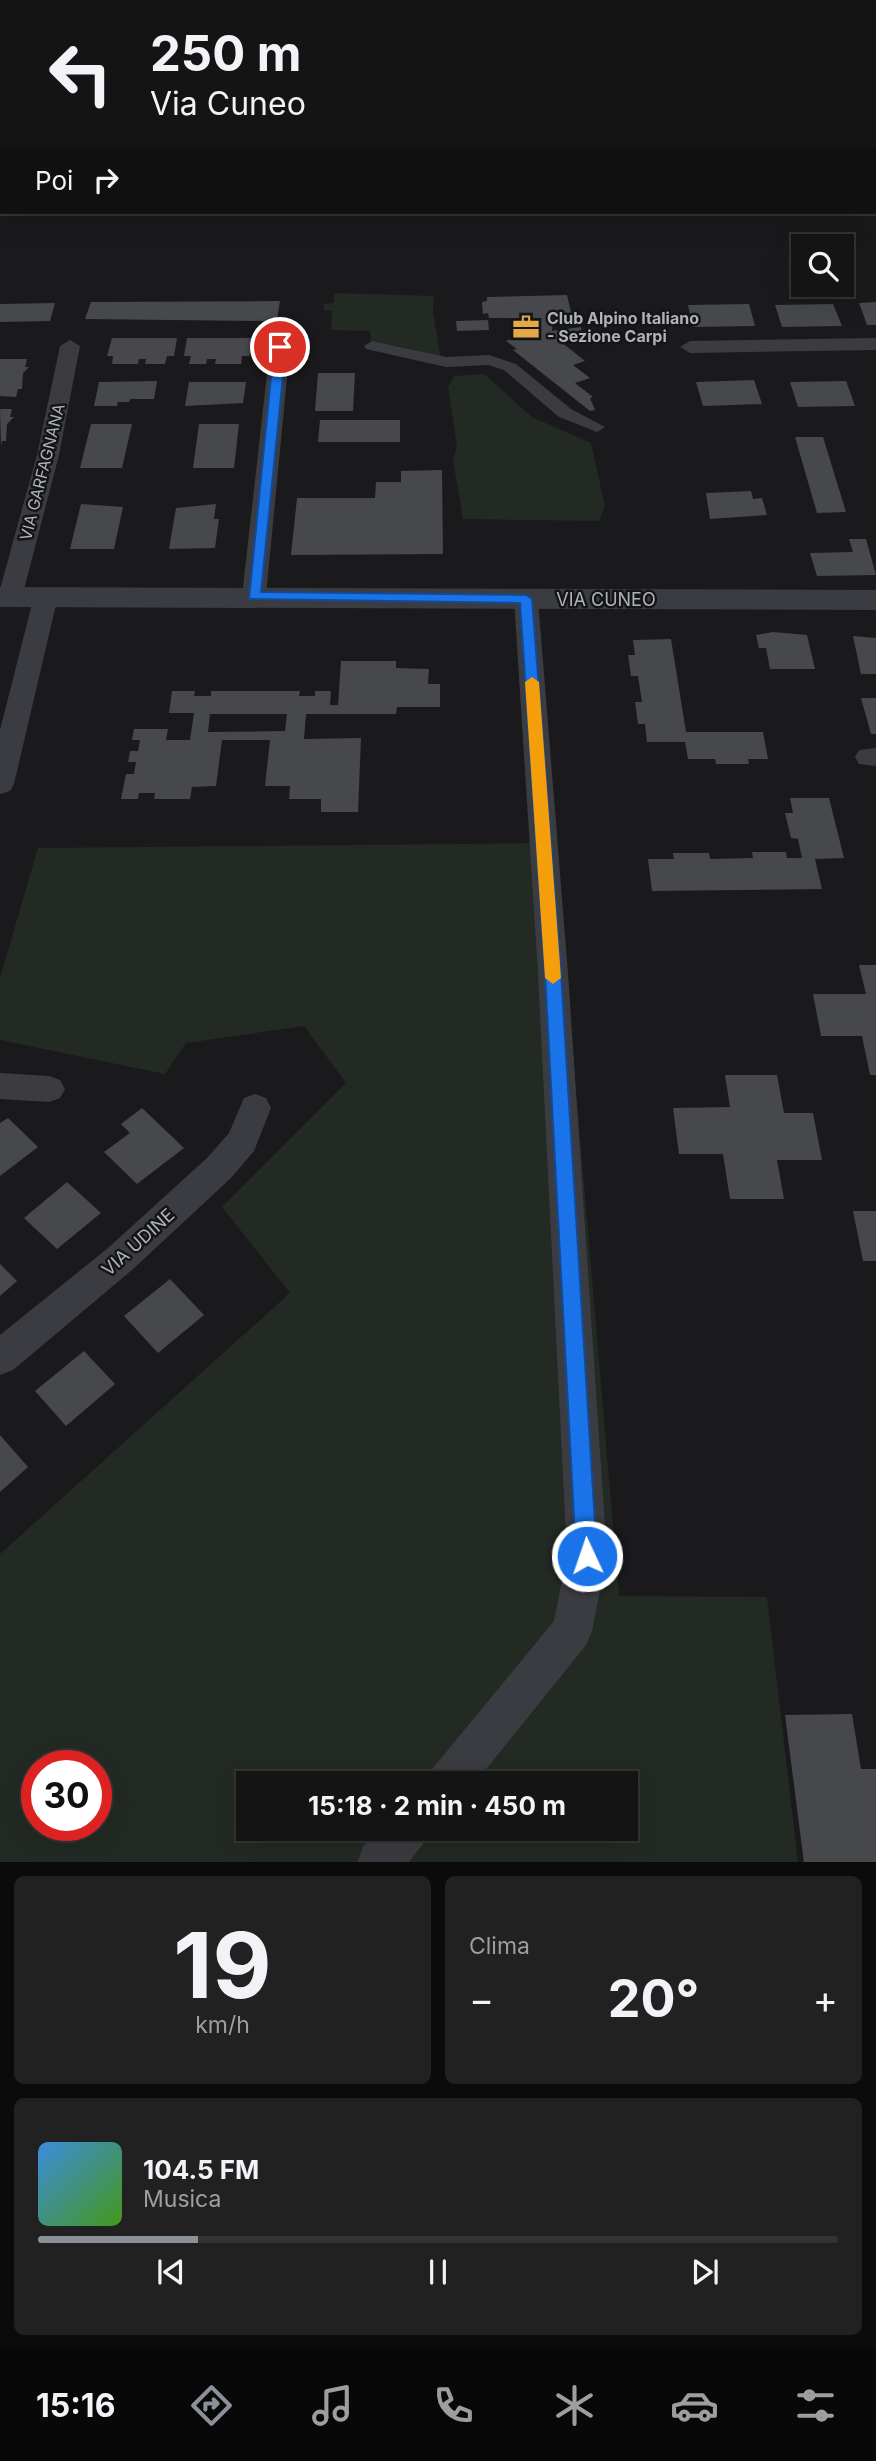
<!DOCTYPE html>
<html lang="it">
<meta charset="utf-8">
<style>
body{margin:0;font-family:Inter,sans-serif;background:#212122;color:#f1f3f6;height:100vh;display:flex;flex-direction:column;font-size:26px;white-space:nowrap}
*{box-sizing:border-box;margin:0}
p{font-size:23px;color:#9d9ea0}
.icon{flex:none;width:38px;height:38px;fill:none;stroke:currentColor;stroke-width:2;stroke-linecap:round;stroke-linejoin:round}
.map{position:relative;height:1862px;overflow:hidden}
.side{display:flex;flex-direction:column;gap:14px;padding:14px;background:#0b0b0c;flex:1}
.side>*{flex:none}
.hud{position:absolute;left:0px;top:0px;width:877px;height:214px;box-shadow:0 7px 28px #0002,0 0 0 2px #333334;background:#141415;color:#f1f3f6;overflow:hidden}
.tools{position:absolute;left:791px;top:234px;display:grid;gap:14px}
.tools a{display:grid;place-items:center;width:63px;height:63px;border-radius:0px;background:#141415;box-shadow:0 7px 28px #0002,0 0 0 2px #333334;font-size:35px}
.speed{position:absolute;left:21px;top:1750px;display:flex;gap:14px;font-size:35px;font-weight:700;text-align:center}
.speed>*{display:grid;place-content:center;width:91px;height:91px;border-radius:50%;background:#141415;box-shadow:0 7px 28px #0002,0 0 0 2px #333334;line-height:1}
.speed .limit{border:10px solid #d22;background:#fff;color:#111}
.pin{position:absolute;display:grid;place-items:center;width:60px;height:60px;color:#fff;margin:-30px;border:4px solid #fff;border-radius:50%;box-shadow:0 2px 7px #0007}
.me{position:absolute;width:77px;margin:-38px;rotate:357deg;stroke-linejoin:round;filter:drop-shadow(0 0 5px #0008)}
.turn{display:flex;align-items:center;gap:24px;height:147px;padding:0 35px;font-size:32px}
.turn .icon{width:91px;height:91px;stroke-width:2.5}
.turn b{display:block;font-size:49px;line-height:60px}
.then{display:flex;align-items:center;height:66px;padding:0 35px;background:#0003;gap:14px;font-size:26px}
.big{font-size:52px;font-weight:700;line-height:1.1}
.side .card{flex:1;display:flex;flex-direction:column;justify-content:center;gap:10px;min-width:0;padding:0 24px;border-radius:10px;background:#212122}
.side .dial{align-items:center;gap:0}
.dial b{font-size:91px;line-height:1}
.song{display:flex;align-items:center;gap:21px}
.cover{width:84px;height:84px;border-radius:10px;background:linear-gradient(135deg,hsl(210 70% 55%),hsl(100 70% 35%))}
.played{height:7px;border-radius:4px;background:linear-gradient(90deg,#8c9099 20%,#333334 20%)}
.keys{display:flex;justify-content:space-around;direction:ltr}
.heat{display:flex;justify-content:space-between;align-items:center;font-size:38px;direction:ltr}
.side .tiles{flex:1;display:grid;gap:14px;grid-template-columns:1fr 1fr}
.card:last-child{grid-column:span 2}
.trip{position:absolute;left:236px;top:1771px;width:402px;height:70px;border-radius:0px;background:#141415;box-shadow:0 7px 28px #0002,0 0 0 2px #333334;font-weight:700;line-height:70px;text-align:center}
.tab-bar{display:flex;height:112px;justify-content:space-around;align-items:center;background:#080808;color:#9d9ea0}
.tab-bar .icon{width:49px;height:49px}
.tab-bar .selected{color:#8c9099}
.tab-bar b{font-size:32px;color:#f1f3f6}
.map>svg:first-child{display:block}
.green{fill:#222a23;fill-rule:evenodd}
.building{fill:#47484c;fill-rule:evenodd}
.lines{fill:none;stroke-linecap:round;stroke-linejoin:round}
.pedestrian{fill:#3b3c41;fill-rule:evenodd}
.minor{fill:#3b3c41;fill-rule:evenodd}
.tertiary{fill:#3b3c41;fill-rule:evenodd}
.route{fill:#1a73e8;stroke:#114b97;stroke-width:2}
.slow{fill:#f59e0b}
.labels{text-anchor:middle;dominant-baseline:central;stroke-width:5;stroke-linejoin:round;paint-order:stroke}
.far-poi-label{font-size:16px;font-weight:bold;fill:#adb2ba;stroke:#151517;text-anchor:start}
.far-street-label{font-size:16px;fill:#adb2ba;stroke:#151517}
.street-label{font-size:18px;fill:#adb2ba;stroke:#151517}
</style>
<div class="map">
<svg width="876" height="1863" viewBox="0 0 876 1863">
<rect width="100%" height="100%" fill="#1a1a1c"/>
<g class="green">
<polygon points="334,293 434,296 433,311 441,361 407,348 371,341 370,331 331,330 332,311 324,310 324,304 334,303"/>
<polygon points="484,374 532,417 591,443 605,506 599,521 463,519 453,460 457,447 448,387 454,376"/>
<path d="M555 843 619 1596 767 1597 798 1862H0V1554L290 1293 222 1207 346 1083 304 1026 186 1043 165 1074 0 1040V978L38 848ZM37 1766H96V1825H37ZM248 1783H626V1829H248Z"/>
</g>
<g class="building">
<polygon points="567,295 572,317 553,317 552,331 581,327 582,333 561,342 585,361 573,365 590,378 575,383 593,397 590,398 595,410 590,411 513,350 517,349 506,341 518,337 516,318 489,318 488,313 483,314 482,302 487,301 487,297"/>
<polygon points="280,301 277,320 266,321 85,319 91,302"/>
<polygon points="876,302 876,325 867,325 859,303"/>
<polygon points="55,303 50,321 0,322 0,304"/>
<polygon points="749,304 755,326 693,327 688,305"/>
<polygon points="833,304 842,326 782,327 775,305"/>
<polygon points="488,320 489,330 457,331 456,321"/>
<polygon points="112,338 177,338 174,356 167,356 165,364 145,364 146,359 139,359 138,364 112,364 113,356 107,356"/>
<polygon points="187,338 252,338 250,356 242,356 241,364 215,364 216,359 207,359 206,364 189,364 191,356 184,356"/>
<polygon points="0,359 27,359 25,367 29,367 23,373 22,389 18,389 16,397 0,396"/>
<polygon points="318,373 355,373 353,411 315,411"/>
<polygon points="754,380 762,404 703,406 696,382"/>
<polygon points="157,381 154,399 130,399 129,402 118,402 117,406 94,406 99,382"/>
<polygon points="846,381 855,406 798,407 790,382"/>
<polygon points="189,382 246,382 243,403 185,406"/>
<polygon points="0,409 12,409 10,417 14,417 7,424 6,441 2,441 1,447"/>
<polygon points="320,420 400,420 400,442 318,442"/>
<polygon points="91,424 132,424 122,468 80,468"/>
<polygon points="199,424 239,424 234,468 193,468"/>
<polygon points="795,437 823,437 846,512 817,513"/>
<polygon points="442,470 443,554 291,555 297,498 375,498 376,482 401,482 401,471"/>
<polygon points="751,491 753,499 762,498 767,515 710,519 706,493"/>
<polygon points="81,504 123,507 114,549 70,549"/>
<polygon points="216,504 214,519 219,519 215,548 169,549 176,508"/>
<polygon points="849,539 866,539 876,575 817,576 810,553 853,552"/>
<polygon points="773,632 807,635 815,669 770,669 766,648 759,648 756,635"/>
<polygon points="853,636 876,638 876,674 861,674"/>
<polygon points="671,639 686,732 763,732 768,759 748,759 749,764 716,764 715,759 688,759 685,742 647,742 645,724 638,724 635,702 642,702 638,676 631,676 628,655 635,655 633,640"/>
<path d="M341 661H396V668L429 669 428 684H440V707H397L396 714H306L304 739 361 738 358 812H321V799H289L290 786H265L270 740H222L216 786 192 787 190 799H154L155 793H139L138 799H121L126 774H134L136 762H128L130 751H138L140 740H132L134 729H168L166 740H190L194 713H169L172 691H195L194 696H211V691H300L299 696H315V691H331L330 705H338ZM210 714H287L285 731 208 732Z"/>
<polygon points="861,698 876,698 876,734 871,734"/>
<polygon points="790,798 829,798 844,858 815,859 822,889 652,891 648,859 674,859 673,853 709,853 710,859 753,858 752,852 786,852 787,858 802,858 798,839 791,838 785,813 793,813"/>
<polygon points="859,965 876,965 876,1075 870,1075 862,1036 821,1036 813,994 866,994"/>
<polygon points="725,1075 777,1075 784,1113 813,1113 822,1160 777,1160 784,1199 730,1199 723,1154 679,1154 673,1108 730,1107"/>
<polygon points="142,1108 184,1148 137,1184 104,1152 130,1133 121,1124"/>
<polygon points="8,1118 38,1147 0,1176 0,1123"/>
<polygon points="67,1182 101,1213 57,1249 24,1218"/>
<polygon points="853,1211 876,1211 876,1261 863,1261"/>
<polygon points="0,1264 17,1281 0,1296"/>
<polygon points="170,1279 204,1315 158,1353 124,1316"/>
<polygon points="84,1351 115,1384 66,1426 35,1391"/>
<polygon points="0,1435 28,1467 0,1492"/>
<polygon points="852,1714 861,1769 876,1769 876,1863 804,1863 785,1715"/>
</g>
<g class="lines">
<polygon class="pedestrian" points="372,341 446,357 489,355 516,364 571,409 605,427 597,432 559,417 504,370 488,365 446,367 366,349 364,346"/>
<g class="minor">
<rect x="0" y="68" width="2" height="10"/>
<polygon points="876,338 876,350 690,353 680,347 690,341"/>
<polygon points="70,340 80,346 59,455 22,597 19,602 10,605 0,600 0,589 37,455 60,346"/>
<polygon points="280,341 290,347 266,596 263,601 245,601 242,596 270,347"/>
<polygon points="46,588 55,591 58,596 14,784 10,791 0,794 0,730 34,596 37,591"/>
<polygon points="526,591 535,594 538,599 568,973 607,1556 592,1631 586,1645 475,1783 427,1783 433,1768 554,1621 567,1556 538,973 514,599 517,594"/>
<polygon points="876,748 876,766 859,764 855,757 859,750"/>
<polygon points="0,1073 49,1076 60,1080 65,1089 60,1098 49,1102 0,1099"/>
<polygon points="255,1094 266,1098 271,1108 254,1151 231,1178 132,1270 13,1370 0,1375 0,1335 108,1248 207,1158 229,1133 244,1098"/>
<polygon points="379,1829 430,1829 423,1844 408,1863 357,1863 363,1847"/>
</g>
<g class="tertiary">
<polygon points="839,0 857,0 858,2 839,2"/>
<rect x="875" y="51" width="1" height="14"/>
<polygon points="0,587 876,590 876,610 0,607"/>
</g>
</g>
<polygon class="route" points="280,343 286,347 261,592 526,595 532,599 561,973 597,1556 594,1564 587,1567 579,1564 576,1556 545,973 520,603 249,599 274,347"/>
<polygon class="slow" points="532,677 539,682 561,978 553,984 545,978 525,682"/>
<defs>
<symbol id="office-bare" viewBox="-9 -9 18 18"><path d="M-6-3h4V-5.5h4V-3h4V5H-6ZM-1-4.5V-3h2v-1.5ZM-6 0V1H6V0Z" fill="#e5aa48" stroke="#151517" stroke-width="2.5" paint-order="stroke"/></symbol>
</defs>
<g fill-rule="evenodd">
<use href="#office-bare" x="507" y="308" width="38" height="38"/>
</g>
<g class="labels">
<g class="far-poi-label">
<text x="547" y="318">Club Alpino Italiano<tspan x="547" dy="18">- Sezione Carpi</tspan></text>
</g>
<g class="far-street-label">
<text transform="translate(42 472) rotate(-76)">VIA GARFAGNANA</text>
</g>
<g class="street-label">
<text x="606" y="599">VIA CUNEO</text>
<text transform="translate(138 1242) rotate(-42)">VIA UDINE</text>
</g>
</g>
</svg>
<div class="tools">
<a><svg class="icon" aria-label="search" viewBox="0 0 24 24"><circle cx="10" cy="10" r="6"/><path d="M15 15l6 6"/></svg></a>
</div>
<div class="speed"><div class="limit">30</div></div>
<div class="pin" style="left:280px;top:347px;background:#d93025"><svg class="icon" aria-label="arrive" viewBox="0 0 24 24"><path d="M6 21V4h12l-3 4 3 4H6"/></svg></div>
<svg class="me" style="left:587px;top:1556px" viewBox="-20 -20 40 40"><circle r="17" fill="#1a73e8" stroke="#fff" stroke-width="3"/><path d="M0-11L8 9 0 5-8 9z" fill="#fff"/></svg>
<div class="trip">15:18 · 2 min · 450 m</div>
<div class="hud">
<div class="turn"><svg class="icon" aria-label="left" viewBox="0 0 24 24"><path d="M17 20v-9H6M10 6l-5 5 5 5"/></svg><div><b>250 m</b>Via Cuneo</div></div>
<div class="then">Poi<svg class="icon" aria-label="right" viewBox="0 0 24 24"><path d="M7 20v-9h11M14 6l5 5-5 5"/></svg></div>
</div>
</div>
<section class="side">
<div class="tiles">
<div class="card dial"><b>19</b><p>km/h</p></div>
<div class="card"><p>Clima</p>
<div class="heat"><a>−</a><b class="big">20°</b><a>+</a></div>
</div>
<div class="card">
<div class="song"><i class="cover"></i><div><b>104.5 FM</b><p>Musica</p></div></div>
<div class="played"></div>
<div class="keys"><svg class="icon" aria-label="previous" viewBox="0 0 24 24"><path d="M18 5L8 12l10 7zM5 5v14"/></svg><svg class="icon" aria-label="pause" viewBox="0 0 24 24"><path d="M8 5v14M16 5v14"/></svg><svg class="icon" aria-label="next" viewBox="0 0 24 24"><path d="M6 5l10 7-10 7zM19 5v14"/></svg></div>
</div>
</div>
</section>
<nav class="tab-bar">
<b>15:16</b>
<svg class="icon selected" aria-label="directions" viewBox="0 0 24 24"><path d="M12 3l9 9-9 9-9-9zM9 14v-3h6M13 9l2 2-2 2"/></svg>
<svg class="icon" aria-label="music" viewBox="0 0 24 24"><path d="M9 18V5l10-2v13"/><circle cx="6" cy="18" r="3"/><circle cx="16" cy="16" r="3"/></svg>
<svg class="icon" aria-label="phone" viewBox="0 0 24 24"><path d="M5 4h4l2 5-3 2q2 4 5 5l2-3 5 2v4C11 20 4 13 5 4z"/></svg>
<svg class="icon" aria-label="climate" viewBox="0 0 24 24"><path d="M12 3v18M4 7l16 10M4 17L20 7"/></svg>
<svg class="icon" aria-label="car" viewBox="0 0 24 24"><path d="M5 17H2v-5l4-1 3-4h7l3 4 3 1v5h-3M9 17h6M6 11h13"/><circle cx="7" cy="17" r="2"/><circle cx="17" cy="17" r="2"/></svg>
<svg class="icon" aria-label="filters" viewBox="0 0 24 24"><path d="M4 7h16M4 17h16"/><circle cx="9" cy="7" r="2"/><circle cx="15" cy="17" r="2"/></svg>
</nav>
